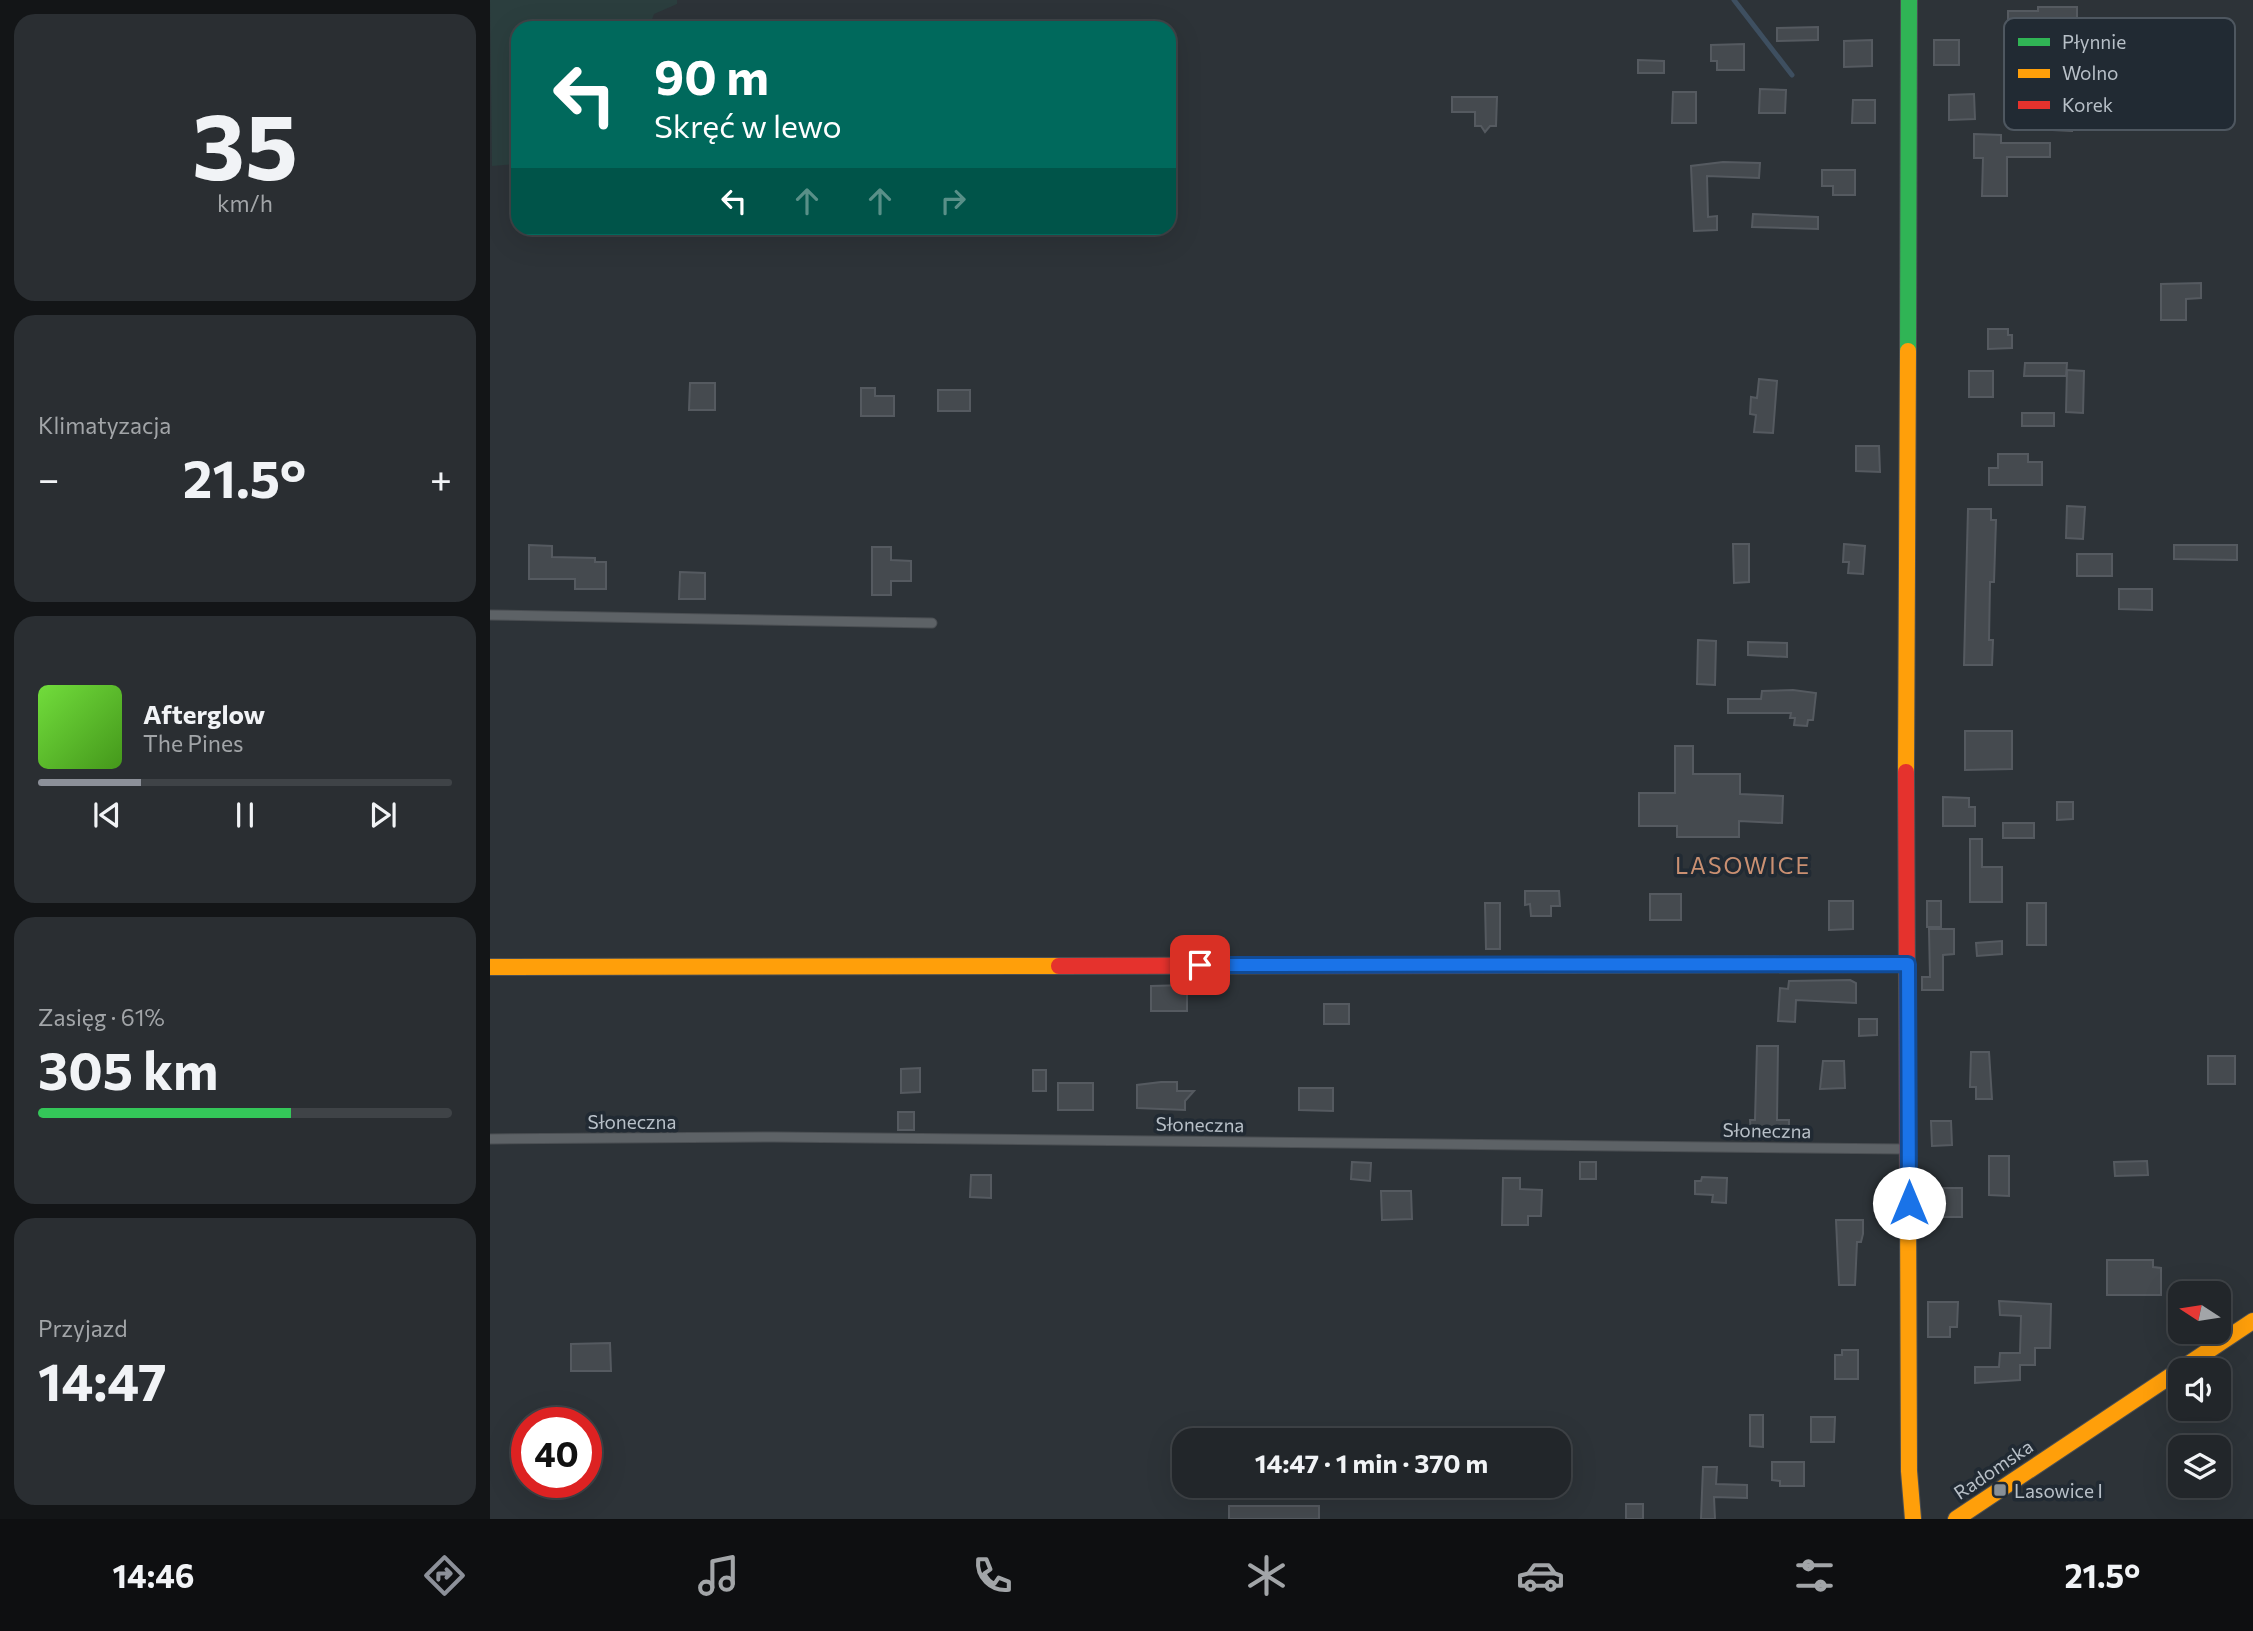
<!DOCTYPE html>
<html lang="pl">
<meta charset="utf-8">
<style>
body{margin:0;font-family:Commissioner,sans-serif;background:#2a2e32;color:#f1f3f6;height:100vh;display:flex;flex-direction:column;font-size:26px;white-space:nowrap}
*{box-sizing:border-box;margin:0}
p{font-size:23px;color:#a2a5a8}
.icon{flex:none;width:38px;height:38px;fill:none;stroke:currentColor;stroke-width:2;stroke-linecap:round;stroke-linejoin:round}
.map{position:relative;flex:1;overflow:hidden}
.side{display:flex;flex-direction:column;gap:14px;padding:14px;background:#131517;width:490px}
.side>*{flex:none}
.top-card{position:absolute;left:21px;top:21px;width:665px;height:214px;border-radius:21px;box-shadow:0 7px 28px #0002,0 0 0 2px #3f4347;background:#00695c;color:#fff;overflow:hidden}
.needle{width:46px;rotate:282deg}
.tools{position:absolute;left:1678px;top:1281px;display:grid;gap:14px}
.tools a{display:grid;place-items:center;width:63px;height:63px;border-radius:14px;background:#22262a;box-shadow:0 7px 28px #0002,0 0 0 2px #3f4347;font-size:35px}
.speed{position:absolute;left:21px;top:1407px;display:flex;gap:14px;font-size:35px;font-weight:700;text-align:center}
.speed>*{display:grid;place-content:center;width:91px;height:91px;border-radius:50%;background:#22262a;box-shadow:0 7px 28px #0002,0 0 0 2px #3f4347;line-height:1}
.speed .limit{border:10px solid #d22;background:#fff;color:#111}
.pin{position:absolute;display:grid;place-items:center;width:60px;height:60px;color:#fff;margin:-30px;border-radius:14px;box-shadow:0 4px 10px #0006}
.me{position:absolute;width:77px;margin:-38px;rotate:0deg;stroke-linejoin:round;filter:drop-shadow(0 0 5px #0008)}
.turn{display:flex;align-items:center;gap:24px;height:147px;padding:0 28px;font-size:32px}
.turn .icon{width:91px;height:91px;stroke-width:2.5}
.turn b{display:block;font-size:49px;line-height:60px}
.lanes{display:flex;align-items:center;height:66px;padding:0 28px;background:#0003;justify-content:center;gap:35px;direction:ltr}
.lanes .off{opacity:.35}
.big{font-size:52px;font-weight:700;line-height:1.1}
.side .card{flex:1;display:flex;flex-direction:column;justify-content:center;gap:10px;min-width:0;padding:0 24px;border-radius:21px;background:#2a2e32}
.side .dial{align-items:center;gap:0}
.dial b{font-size:91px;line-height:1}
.song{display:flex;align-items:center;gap:21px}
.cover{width:84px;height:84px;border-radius:10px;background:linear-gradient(135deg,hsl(100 70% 55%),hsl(100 70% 35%))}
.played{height:7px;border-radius:4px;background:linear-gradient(90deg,#8c9099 25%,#3f4347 25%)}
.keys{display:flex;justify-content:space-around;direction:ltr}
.heat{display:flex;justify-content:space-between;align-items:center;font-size:38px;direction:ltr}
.charge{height:10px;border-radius:5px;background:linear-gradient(90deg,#34c759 61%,#3f4347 0)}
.trip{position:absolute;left:682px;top:1428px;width:399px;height:70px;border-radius:21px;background:#22262a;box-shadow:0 7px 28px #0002,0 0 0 2px #3f4347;font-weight:700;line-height:70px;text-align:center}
.tab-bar{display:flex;height:112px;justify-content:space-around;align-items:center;background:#0e0f11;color:#a2a5a8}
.tab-bar .icon{width:49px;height:49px}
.tab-bar .active{color:#8c9099}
.tab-bar b{font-size:32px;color:#f1f3f6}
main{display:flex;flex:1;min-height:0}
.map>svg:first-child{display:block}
.green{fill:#2b3e3e}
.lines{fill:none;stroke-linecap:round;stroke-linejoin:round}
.stream{stroke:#3e4f60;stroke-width:5}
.building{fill:#454a4f;stroke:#555a60;stroke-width:2}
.lane-casing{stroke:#4b4f53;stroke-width:11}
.fast-casing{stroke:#4b4f53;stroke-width:18}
.slow-casing{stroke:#4b4f53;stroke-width:18}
.jam-casing{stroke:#4b4f53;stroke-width:18}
.lane{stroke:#5d6266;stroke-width:9}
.fast{stroke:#30b455;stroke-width:16}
.slow{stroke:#ff9f0a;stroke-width:16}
.jam{stroke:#e5322d;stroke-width:16}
.route-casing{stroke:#114b97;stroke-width:18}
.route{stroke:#1a73e8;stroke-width:12}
.poi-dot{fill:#878f96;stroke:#212a33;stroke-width:2.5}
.labels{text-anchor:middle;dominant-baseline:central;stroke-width:7;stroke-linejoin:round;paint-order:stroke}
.street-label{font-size:19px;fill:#b8c0c8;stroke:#212a33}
.poi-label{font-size:19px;fill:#b8c0c8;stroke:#212a33;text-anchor:start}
.quarter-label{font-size:23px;letter-spacing:2px;fill:#ca9072;stroke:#212a33}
.key{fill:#212a33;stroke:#4e5760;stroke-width:2}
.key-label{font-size:19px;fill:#b8c0c8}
</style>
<main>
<section class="side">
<div class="card dial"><b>35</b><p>km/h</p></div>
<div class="card"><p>Klimatyzacja</p>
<div class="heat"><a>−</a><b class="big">21.5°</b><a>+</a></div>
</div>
<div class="card">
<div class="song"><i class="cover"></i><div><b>Afterglow</b><p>The Pines</p></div></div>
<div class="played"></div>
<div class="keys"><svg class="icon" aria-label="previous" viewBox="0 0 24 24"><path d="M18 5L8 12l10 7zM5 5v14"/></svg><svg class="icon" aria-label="pause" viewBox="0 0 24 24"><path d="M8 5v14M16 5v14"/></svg><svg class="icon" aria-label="next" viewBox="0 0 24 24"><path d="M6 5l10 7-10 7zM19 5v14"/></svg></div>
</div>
<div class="card"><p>Zasięg · 61%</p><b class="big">305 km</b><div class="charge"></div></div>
<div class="card"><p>Przyjazd</p><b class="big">14:47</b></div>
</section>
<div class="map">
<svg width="1763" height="1519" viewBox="0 0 1763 1519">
<rect width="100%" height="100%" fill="#2d3338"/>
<polygon class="green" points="0,0 187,0 187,4 164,14 159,28 28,28 28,164 2,166"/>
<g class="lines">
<polyline class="stream" points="1244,0 1302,75"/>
</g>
<g class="building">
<polygon points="1548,7 1587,7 1587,26 1518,26 1518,11 1548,11"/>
<polygon points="1328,27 1328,40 1287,41 1287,28"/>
<polygon points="1584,36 1604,36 1603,88 1582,88 1582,131 1563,130 1564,87 1524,86 1524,73 1584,75"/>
<polygon points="1382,40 1382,66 1354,67 1354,41"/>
<rect x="1444" y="40" width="25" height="25"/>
<polygon points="1254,44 1254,70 1227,70 1227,61 1221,61 1221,45"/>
<polygon points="1148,60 1174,61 1174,73 1148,73"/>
<polygon points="1270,89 1296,90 1295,113 1269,113"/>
<polygon points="1183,92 1206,92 1206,123 1182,123"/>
<polygon points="1484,94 1485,119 1459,120 1459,95"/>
<polygon points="962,97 1007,97 1006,126 1000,126 995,132 991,126 985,126 985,112 962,112"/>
<polygon points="1363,100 1385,100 1385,123 1362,123"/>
<polygon points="1484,134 1511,135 1511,143 1560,143 1560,157 1517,157 1517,196 1492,196 1493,158 1484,158"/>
<polygon points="1233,162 1270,163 1269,178 1217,176 1218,217 1227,216 1227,230 1204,231 1201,166"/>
<polygon points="1332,170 1365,170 1365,195 1343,195 1343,186 1332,186"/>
<polygon points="1263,214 1328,217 1328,229 1262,227"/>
<polygon points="1711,283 1711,298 1696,299 1696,320 1671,320 1671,284"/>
<polygon points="1498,329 1518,329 1518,335 1522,335 1522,348 1498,349"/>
<polygon points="1535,363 1577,363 1576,376 1534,376"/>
<polygon points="1577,370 1594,371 1593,413 1576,412"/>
<rect x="1479" y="371" width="24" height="26"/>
<polygon points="1269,379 1287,381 1283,433 1264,432 1266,415 1260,414 1261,397 1267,398"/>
<polygon points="200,383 225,383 225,410 199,410"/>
<polygon points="371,388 385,388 385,396 404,396 404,416 371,416"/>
<rect x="448" y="390" width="32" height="21"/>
<rect x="1532" y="413" width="32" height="13"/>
<polygon points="1366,446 1389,446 1390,472 1366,471"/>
<polygon points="1508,454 1538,454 1538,462 1552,462 1552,485 1499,485 1499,468 1508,468"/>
<polygon points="1577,506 1595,507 1593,539 1576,538"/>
<polygon points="1478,509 1501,509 1501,520 1506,520 1504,582 1500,582 1499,640 1503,640 1502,665 1474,665"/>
<polygon points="1243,544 1259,544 1259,582 1244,583"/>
<polygon points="1354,544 1375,546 1373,574 1358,573 1359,562 1353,562"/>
<polygon points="39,545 62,546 62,557 105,558 105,562 116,562 116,589 85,589 85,579 39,579"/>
<polygon points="1684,545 1747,545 1747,560 1684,559"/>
<polygon points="382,547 401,547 401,560 421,561 421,581 401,581 401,595 382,595"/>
<rect x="1587" y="554" width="35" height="22"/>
<polygon points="190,572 215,573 215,599 189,599"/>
<polygon points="1629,589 1662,589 1662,610 1629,609"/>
<polygon points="1208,640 1226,641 1225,685 1207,684"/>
<polygon points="1258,642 1297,643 1297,657 1258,655"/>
<polygon points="1303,690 1326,693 1323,720 1318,720 1317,726 1304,725 1305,718 1300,718 1301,713 1238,713 1238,699 1271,699 1272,691"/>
<polygon points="1475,731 1522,731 1522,769 1475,770"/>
<polygon points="1185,746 1203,746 1203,774 1250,774 1250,794 1293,796 1292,823 1249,821 1249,837 1187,837 1187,826 1149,826 1149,793 1185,793"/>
<polygon points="1453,797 1479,798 1479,807 1485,807 1485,826 1453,826"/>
<polygon points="1567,802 1583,802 1583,819 1567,820"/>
<rect x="1513" y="823" width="31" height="15"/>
<polygon points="1480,839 1492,839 1492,867 1512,867 1512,902 1480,902"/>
<polygon points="1035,891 1069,891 1070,906 1061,906 1061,916 1041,916 1040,904 1035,905"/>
<rect x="1160" y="894" width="31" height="26"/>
<polygon points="1339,901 1363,901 1363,929 1339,930"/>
<rect x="1437" y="901" width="14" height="26"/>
<polygon points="995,903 1010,903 1010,949 996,949"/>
<rect x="1537" y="903" width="19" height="42"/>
<polygon points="1439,929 1464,929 1464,954 1453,955 1453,990 1432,990 1432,977 1440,977"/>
<polygon points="1512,941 1512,954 1487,956 1486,943"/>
<polygon points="1360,980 1366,983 1366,1003 1306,1000 1305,1022 1288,1021 1290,988 1298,989 1299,981"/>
<polygon points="697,985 697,1011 661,1011 661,986"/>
<rect x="834" y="1004" width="25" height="20"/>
<polygon points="1369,1019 1387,1019 1387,1035 1369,1036"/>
<polygon points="1267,1046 1288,1046 1287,1120 1299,1120 1299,1135 1261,1135 1260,1120 1265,1120"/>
<polygon points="1481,1052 1499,1052 1502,1099 1486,1099 1486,1087 1480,1087"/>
<rect x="1718" y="1056" width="27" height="28"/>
<polygon points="1333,1061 1354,1061 1355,1088 1330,1089"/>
<polygon points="430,1068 430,1092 411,1093 411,1069"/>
<rect x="543" y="1070" width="13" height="21"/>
<polygon points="671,1082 687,1082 687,1091 704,1091 695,1101 695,1110 647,1108 647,1085"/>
<rect x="568" y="1083" width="35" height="27"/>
<polygon points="809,1088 843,1088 843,1111 809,1110"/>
<rect x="408" y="1112" width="16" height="18"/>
<polygon points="1441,1121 1461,1121 1462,1145 1442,1146"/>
<polygon points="1499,1156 1519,1156 1519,1196 1499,1195"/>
<polygon points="1657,1161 1658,1175 1625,1176 1624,1162"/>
<polygon points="862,1162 881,1163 880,1181 861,1179"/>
<rect x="1090" y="1162" width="16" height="17"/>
<polygon points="481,1175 501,1175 501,1198 480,1197"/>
<polygon points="1212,1177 1237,1178 1236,1203 1222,1202 1223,1195 1205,1194 1205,1181 1211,1181"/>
<polygon points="1013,1178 1030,1178 1030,1189 1052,1190 1051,1216 1038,1216 1038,1225 1012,1225"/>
<polygon points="1446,1188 1472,1188 1472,1217 1447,1217"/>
<polygon points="891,1191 921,1191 922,1219 892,1220"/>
<polygon points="1346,1220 1373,1220 1373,1234 1371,1242 1367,1242 1365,1285 1349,1285"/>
<polygon points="1617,1260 1663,1260 1663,1267 1671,1268 1671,1295 1617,1295"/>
<polygon points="1509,1301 1561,1304 1560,1348 1545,1348 1545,1365 1530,1365 1530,1380 1485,1383 1485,1367 1509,1367 1510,1353 1530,1353 1531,1316 1510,1315"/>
<polygon points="1438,1302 1468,1302 1467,1327 1460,1327 1460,1337 1438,1337"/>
<polygon points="120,1343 121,1371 81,1371 81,1344"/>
<polygon points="1352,1350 1368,1350 1368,1379 1345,1379 1345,1355 1352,1355"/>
<polygon points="1260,1415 1273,1415 1273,1447 1260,1446"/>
<polygon points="1321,1417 1345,1417 1344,1442 1321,1442"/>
<polygon points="1282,1462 1314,1462 1314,1486 1290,1486 1290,1481 1282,1480"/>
<polygon points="1213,1467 1227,1467 1226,1484 1257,1485 1257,1498 1224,1497 1225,1519 1211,1519"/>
<rect x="1136" y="1504" width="17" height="15"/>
<rect x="739" y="1506" width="90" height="13"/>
</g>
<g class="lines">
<defs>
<g id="lane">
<polyline points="0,615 442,623"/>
<polyline points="0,1139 284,1137 1414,1149"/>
</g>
<g id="fast">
<polyline points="1418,351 1419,0"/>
<polyline points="1077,965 1417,964"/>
</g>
<g id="slow">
<polyline points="1416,772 1418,351"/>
<polyline points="0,967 569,966"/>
<polyline points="1418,1201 1419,1471 1423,1519"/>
<polyline points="1466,1519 1763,1321"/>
</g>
<g id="jam">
<polyline points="1416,772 1418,1201"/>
<polyline points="569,966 1077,965"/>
</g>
</defs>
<use href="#lane" class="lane-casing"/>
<use href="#fast" class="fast-casing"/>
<use href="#slow" class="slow-casing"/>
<use href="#jam" class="jam-casing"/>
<use href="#lane" class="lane"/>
<use href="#fast" class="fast"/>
<use href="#slow" class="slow"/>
<use href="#jam" class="jam"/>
</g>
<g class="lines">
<defs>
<polyline id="route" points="710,965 1418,964 1419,1203"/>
</defs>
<use href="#route" class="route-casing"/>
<use href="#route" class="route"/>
</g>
<rect class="poi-dot" x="1503" y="1483" width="14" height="14" rx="3.5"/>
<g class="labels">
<g class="street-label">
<text x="142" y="1121">Słoneczna</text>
<text transform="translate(710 1124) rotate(1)">Słoneczna</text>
<text transform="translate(1277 1130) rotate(1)">Słoneczna</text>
<text transform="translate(1503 1469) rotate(-34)">Radomska</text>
</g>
<g class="poi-label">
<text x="1524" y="1490">Lasowice I</text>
</g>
<g class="quarter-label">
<text x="1253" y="865">LASOWICE</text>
</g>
</g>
<rect x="1514" y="18" width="231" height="112" rx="10" class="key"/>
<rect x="1528" y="38" width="32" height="8" fill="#30b455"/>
<rect x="1528" y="69" width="32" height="9" fill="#ff9f0a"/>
<rect x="1528" y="101" width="32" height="8" fill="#e5322d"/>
<g class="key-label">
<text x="1572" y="49">Płynnie</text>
<text x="1572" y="80">Wolno</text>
<text x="1572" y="112">Korek</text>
</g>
</svg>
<div class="tools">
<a><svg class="needle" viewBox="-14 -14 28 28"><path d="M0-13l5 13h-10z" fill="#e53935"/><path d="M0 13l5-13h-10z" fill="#a2a5a8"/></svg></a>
<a><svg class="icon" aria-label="sound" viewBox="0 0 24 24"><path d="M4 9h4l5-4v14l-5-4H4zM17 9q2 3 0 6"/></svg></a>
<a><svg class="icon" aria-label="layers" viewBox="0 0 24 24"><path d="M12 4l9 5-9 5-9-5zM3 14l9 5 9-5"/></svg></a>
</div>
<div class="speed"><div class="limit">40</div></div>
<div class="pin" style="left:710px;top:965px;background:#d93025"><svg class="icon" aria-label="arrive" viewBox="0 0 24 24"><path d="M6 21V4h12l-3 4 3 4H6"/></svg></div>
<svg class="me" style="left:1419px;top:1203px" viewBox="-20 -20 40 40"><circle r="19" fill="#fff"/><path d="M0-13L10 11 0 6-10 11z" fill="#1a73e8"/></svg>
<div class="trip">14:47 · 1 min · 370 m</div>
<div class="top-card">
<div class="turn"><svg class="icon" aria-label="left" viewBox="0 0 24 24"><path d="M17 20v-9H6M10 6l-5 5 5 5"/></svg><div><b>90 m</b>Skręć w lewo</div></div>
<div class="lanes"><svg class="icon" aria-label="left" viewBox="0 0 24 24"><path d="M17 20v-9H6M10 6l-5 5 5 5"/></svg><svg class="icon off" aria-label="ahead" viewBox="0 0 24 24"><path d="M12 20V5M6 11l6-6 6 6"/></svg><svg class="icon off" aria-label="ahead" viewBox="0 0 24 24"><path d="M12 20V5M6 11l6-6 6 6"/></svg><svg class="icon off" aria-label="right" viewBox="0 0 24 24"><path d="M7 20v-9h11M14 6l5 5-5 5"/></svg></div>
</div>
</div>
</main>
<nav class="tab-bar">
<b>14:46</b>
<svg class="icon active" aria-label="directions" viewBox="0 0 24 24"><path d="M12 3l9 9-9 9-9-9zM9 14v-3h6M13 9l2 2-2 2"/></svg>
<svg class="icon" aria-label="music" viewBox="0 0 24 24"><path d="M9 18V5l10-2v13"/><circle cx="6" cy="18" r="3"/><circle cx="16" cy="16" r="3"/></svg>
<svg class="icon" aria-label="phone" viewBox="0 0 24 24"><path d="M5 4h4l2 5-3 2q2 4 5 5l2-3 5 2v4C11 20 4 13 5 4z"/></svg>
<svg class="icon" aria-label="climate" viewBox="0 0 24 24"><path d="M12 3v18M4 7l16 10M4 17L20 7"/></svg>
<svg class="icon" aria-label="car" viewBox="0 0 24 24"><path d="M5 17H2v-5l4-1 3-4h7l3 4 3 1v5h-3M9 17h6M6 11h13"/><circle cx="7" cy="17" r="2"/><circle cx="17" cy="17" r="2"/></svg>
<svg class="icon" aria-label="filters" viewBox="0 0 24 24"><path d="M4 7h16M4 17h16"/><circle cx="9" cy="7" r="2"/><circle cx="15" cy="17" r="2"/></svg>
<b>21.5°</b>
</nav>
